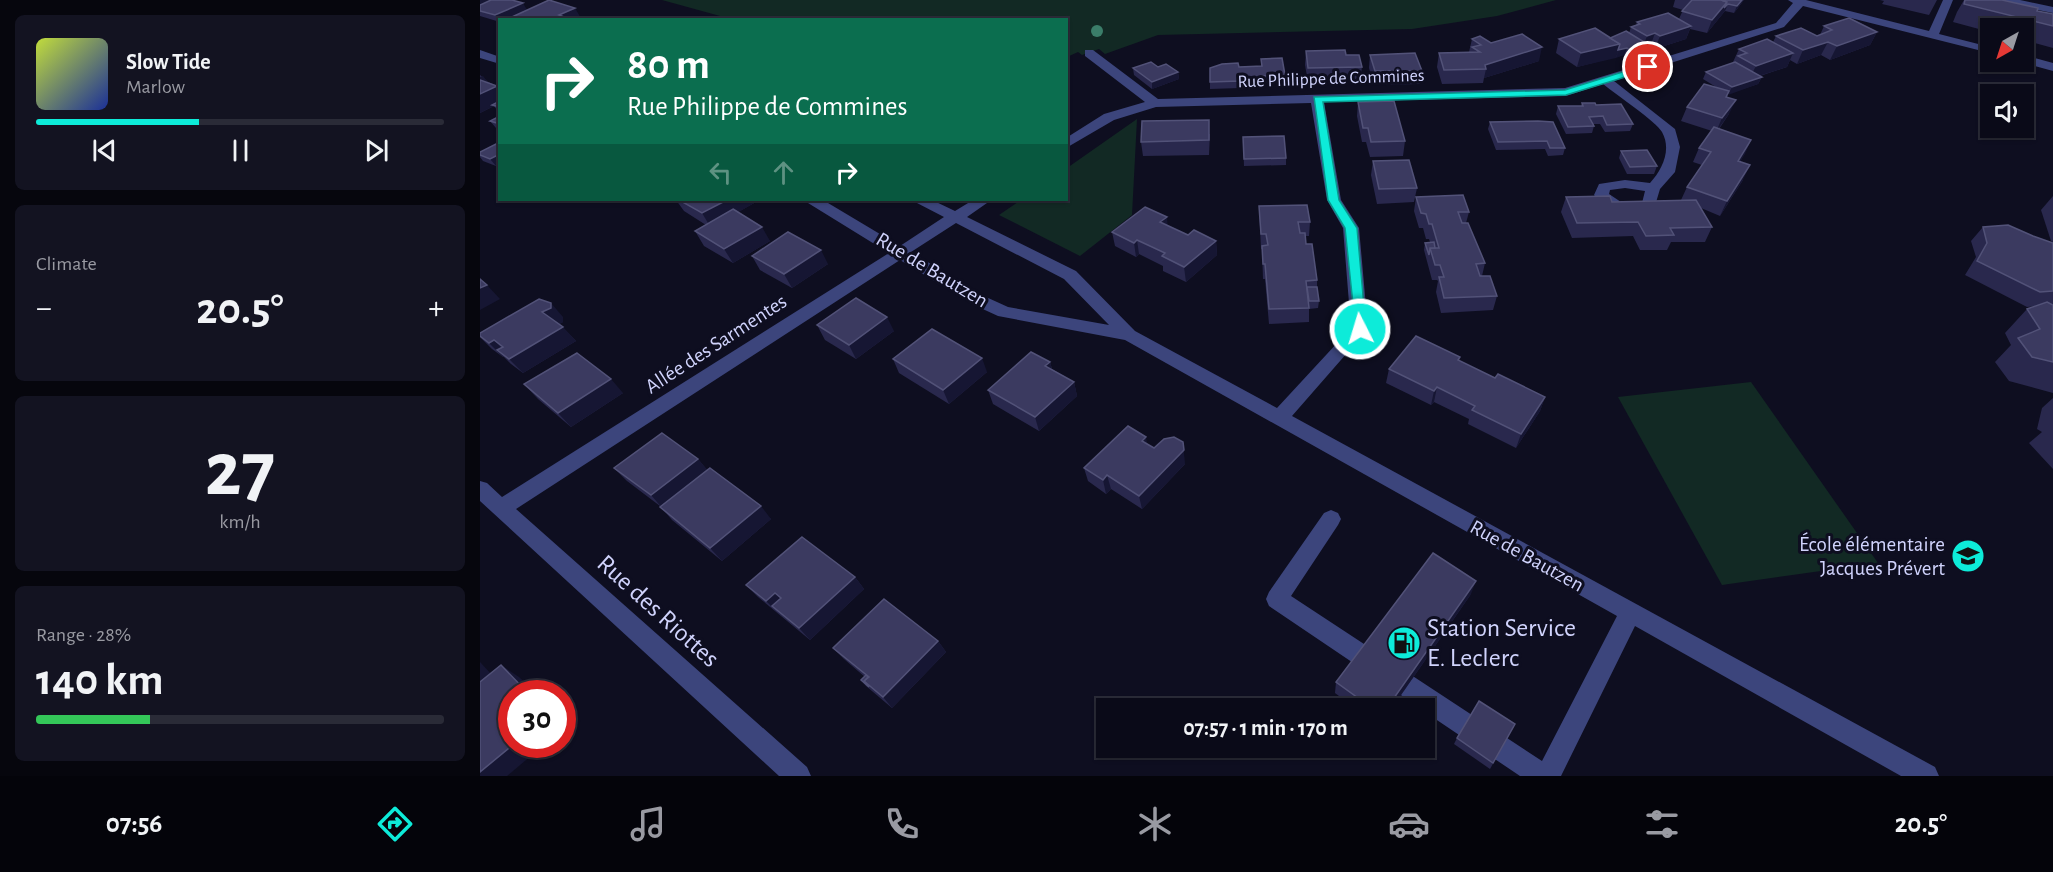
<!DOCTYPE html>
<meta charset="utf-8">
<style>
body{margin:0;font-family:"Alegreya Sans",sans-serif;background:#131321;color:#f1f3f6;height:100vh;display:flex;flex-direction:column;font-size:22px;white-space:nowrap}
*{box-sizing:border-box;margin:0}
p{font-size:20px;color:#999aa2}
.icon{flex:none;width:33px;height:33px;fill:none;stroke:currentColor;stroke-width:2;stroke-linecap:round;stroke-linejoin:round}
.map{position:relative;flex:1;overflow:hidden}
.drawer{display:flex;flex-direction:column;gap:15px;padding:15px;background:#06060d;width:480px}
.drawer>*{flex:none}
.guide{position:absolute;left:18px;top:18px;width:570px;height:183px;border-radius:0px;box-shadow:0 2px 4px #0004,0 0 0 2px #2a2b37;background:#0b6e4f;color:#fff;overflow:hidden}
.needle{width:39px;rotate:219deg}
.fabs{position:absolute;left:1500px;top:18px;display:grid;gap:12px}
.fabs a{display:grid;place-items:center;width:54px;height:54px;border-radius:0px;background:#0a0a18;box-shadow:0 2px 4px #0004,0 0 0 2px #2a2b37;font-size:30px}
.speed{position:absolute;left:18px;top:680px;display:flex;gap:12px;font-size:30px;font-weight:700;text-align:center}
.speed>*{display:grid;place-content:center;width:78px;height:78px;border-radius:50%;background:#0a0a18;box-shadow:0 2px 4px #0004,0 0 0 2px #2a2b37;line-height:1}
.speed .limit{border:9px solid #d22;background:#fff;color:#111}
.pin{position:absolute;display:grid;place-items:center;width:51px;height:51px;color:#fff;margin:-26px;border:3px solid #fff;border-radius:50%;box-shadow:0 2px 6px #0007}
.me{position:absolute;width:66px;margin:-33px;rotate:355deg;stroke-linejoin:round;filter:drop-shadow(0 0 4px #0008)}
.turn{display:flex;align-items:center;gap:21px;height:126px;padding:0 30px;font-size:27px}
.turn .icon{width:78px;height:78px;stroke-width:2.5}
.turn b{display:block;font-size:42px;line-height:51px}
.lanes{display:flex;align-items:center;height:57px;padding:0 30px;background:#0003;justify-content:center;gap:30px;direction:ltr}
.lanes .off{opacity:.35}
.big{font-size:45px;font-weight:600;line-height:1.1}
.drawer .card{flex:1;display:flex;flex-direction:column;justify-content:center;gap:9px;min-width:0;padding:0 21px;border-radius:9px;background:#131321}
.drawer .dial{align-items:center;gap:0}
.dial b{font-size:78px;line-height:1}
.song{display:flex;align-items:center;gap:18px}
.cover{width:72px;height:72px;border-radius:9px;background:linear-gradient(135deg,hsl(70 70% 55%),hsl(230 70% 35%))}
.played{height:6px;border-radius:3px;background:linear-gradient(90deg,#0debd9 40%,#2a2b37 40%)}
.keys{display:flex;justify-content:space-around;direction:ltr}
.heat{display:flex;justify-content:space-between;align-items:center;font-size:33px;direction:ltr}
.charge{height:9px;border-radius:4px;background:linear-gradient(90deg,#34c759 28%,#2a2b37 0)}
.trip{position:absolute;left:616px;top:698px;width:339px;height:60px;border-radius:0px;background:#0a0a18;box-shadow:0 2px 4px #0004,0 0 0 2px #2a2b37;font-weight:600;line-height:60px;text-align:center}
.menu{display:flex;height:96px;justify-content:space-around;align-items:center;background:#04040a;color:#999aa2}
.menu .icon{width:42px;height:42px}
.menu .selected{color:#0debd9}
.menu b{font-size:27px;color:#f1f3f6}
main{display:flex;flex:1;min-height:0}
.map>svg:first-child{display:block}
.green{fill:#122924}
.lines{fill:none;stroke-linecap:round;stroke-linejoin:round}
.minor{fill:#3c457c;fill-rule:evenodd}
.tree{fill:#3b7d69}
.wall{fill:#29284d}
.shaded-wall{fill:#161633}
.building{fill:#3b3a60;stroke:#525278;stroke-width:1.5}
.route{fill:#0debd9;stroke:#08998d;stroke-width:1.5}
.labels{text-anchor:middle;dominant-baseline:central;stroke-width:6;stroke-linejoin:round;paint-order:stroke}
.far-street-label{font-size:18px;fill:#d0d3fc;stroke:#0e0e20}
.street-label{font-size:21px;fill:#d0d3fc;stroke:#0e0e20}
.poi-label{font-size:21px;fill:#d0d3fc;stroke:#0e0e20;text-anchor:end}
.near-street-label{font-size:26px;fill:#d0d3fc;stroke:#0e0e20}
.near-poi-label{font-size:26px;fill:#d0d3fc;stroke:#0e0e20;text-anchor:start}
</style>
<main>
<section class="drawer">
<div class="card">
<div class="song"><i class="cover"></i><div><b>Slow Tide</b><p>Marlow</p></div></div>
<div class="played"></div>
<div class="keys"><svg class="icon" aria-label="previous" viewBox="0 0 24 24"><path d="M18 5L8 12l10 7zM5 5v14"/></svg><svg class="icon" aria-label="pause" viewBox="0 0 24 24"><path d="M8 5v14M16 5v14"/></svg><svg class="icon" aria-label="next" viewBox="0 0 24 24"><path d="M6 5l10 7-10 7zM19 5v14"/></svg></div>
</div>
<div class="card"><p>Climate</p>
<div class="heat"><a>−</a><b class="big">20.5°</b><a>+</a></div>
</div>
<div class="card dial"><b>27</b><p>km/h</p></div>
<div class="card"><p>Range · 28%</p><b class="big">140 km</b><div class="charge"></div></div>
</section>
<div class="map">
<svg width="1573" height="776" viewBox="0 0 1573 776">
<rect width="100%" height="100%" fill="#0e0e20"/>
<g class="green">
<polygon points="182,0 1076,0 1017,16 932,29 678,35 625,54 619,49 602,55 598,52 587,57 586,20 251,19"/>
<polygon points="657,119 652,215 600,256 519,215 541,200 586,200 587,168"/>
<polygon points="1271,382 1398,563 1242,585 1138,397"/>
</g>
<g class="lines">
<g class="minor">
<path d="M1308 0H1326L1449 31 1463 0H1473L1459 34 1510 47V53L1323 6 1304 27 1134 81 1195 129 1200 147 1195 172 1180 189 1174 209C1151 215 1129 215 1114 195L1119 184 1145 180 1170 183C1182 170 1192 150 1182 132 1177 122 1135 94 1123 84L1086 96 844 102 861 200 879 228 888 329 812 416 1455 767 1459 776H1421L1155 626 1081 776H1040L945 712V708H940L789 606 786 599 789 592 844 513 851 510 858 513 861 519 858 525 811 596 1062 761 1137 616 645 340 518 316 494 305 420 260 36 509 327 767 331 776H299L0 501V481L7 483 22 497 409 253 328 203 326 200H343L420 246 464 217 437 203 435 200H452L475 211 493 200H509L507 203 487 217 596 271 655 331 797 408 871 328 863 228 847 200 831 103 676 107 634 120 586 148V138L624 114 665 102 605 56V50H613L678 99 1085 88 1296 23 1313 3ZM1145 188 1165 191 1162 203 1144 204 1129 194 1130 190ZM476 223 584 279 629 325 528 307 506 297 431 252Z"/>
<polygon points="1519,0 1540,0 1573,7 1573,13 1524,3"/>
<polygon points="0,50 20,57 20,64 0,58"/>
<polygon points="1544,55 1573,63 1573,71 1540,62 1544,62"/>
</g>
</g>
<circle class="tree" cx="617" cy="31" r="6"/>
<g class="wall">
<polygon points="0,0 47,10 102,20 34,20 33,17 27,20 20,20 20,22 0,16"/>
<polygon points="1195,0 1264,0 1254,13 1245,11 1227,33 1210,29 1206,39 1175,49 1170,47 1169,47 1167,52 1149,58 1144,55 1097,67 1076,53 1079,39 1130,38 1149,33 1151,27 1156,25 1157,22 1199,19 1203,10 1193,7"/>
<polygon points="1400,0 1457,0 1449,15 1402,4 1404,1"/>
<polygon points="1484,0 1522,0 1557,11 1573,14 1573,48 1544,40 1544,28 1510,28 1510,32 1473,22 1477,12"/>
<polygon points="1344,26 1397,32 1390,45 1350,60 1341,55 1317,64 1310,60 1307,67 1280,76 1282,77 1278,84 1248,94 1247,97 1249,114 1239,129 1271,140 1260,162 1263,180 1240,216 1221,208 1232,227 1225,242 1191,242 1187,250 1160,250 1153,236 1092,238 1081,212 1086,197 1132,202 1201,200 1207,187 1222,165 1213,162 1219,148 1232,131 1201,121 1207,107 1236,87 1223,79 1226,72 1254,63 1253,62 1259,49 1293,42 1296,36 1337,36 1340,35"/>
<polygon points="992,39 1011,43 1059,61 1004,78 1003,83 962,84 957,67 959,53 989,52"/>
<polygon points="826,51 866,55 882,67 880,80 828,82 825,65"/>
<polygon points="890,55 942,71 940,84 894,85 889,68"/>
<polygon points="781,59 805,75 804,82 783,83 783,86 760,86 760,88 730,89 730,68 781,66"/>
<polygon points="678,67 698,72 699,79 672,89 654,75 653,68"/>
<polygon points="0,75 8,82 20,87 20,114 14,106 0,113"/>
<polygon points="878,102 925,141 923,156 890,157 886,142 882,142 877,116"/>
<polygon points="1102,103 1116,105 1153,124 1150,131 1125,132 1120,124 1113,124 1114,126 1112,133 1086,134 1076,114 1078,106 1101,106"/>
<polygon points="20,116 20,130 16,128 10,121"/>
<polygon points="1010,122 1085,148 1083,155 1068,156 1065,149 1016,150 1008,129"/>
<polygon points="730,134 729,155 663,156 661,142"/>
<polygon points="763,137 806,158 806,165 764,166"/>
<polygon points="20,142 20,164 16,166 3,161 0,157 0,152"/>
<polygon points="1141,151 1177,166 1174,174 1147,174 1139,158"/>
<polygon points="893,161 937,188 934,202 897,204 891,175"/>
<polygon points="1573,196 1573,242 1571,241 1561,210"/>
<polygon points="936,197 989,212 986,223 1005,263 1002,276 1017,296 1013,310 961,313 956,292 958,281 957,280 952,280 944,250 945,243 950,242 949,239 946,239 943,228 939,228 934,211"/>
<polygon points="196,200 274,200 276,202 258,212 290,241 253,263 224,246 215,231 226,225 204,211"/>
<polygon points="779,206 830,222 829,236 825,236 826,244 837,280 837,287 839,301 838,308 829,309 829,322 789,324 785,279 783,279 782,249 781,249"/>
<polygon points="688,226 708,235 736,241 737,255 706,282 683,271 683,266 659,254 656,257 635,246 632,232"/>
<polygon points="1503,227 1553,236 1573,243 1573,304 1571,304 1573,305 1573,393 1529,381 1515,362 1531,345 1525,333 1547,309 1557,306 1547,307 1485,275 1496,257 1491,241"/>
<polygon points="272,256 348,264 312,288 280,270"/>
<polygon points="83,317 83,322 79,324 96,341 43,373 31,364 24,357 23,357 12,349 0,337 0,333"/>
<polygon points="337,325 414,331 376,359 345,340"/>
<polygon points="413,359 507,372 469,404 419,373"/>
<polygon points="979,361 1015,378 1065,397 1060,411 1036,448 988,424 989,419 954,402 951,405 906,383 909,369"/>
<polygon points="570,362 572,369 594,382 597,396 559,431 513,404 508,390"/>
<polygon points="44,384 143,393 91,427 58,399"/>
<polygon points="1573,398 1573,469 1549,443 1562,432 1557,429 1562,408"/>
<polygon points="667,444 705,464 662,509 631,489 626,494 608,481 604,468"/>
<polygon points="218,459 227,470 291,519 242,561 192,520 180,506 147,481 134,468"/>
<polygon points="375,577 384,589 330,640 278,597 266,585"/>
<polygon points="991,594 912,708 875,708 855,693 856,682"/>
<polygon points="458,641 466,652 412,708 386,686 381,680 385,677 364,659 353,648"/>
<polygon points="1035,724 1010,769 974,744 977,738"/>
</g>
<g class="shaded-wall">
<polygon points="0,0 23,0 0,10"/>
<polygon points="1262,0 1264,0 1254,13 1257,6"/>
<polygon points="1247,2 1248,4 1245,11 1227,33 1232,20"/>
<polygon points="43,3 47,10 27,20 20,20 20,22 15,15"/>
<polygon points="95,8 102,20 82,20 79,15"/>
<polygon points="1211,26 1206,39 1175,49 1180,36"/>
<polygon points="1397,32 1390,45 1350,60 1357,46"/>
<polygon points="1175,33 1170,47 1169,47 1167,52 1149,58 1151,51 1163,47 1167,36"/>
<polygon points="1348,42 1341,55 1317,64 1323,50"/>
<polygon points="1140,44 1136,58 1097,67 1101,53"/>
<polygon points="1062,47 1059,61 1004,78 1006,69 1005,65"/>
<polygon points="1147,48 1144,55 1136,58 1138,50"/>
<polygon points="1313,53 1307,67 1269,79 1276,66"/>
<polygon points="698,72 699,79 672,89 672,82"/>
<polygon points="3,76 12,88 17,86 20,87 20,104 12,105 14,106 0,113 0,77"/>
<polygon points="1282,77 1278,84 1248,95 1252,87"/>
<polygon points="1256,100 1249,114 1236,132 1242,118"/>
<polygon points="1271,140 1265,154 1251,176 1258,161"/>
<polygon points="20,154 20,164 16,166 10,159"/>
<polygon points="1270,165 1263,180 1240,216 1247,201"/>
<polygon points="247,200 274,200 276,202 231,228 222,213"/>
<polygon points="687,217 688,232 680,222"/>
<polygon points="282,227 290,241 253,263 244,249"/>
<polygon points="657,240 659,254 656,257 654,243"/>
<polygon points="736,241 737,255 706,282 704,267"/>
<polygon points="341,250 348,264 312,288 304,274"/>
<polygon points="7,285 20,299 0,310 0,288"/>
<polygon points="71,303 83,317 83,322 75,327 62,312"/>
<polygon points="407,317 414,331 376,359 369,345"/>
<polygon points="83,327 96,341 43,373 29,359"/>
<polygon points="14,340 28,354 17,350 24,357 23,357 9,343"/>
<polygon points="502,358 507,372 469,404 463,390"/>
<polygon points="570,362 574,376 565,366"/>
<polygon points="131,379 143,393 91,427 78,413"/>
<polygon points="594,382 597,396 559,431 555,417"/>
<polygon points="957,387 954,402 951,405 954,391"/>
<polygon points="1065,397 1060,411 1036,448 1041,434"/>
<polygon points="666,437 668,451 662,441"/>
<polygon points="703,442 705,464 662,509 659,496"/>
<polygon points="218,459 230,473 183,509 171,495"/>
<polygon points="627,475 631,489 626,494 623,480"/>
<polygon points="281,506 291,519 242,561 230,548"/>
<polygon points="375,577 384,589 330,640 319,628"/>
<polygon points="996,581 991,594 912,708 907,708"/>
<polygon points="295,593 305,604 291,606 286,601"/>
<polygon points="458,641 466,652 412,708 403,697"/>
<polygon points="0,662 13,676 0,686"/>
<polygon points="21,665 39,677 56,693 48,693"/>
<polygon points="82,720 87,725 82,729"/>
<polygon points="34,744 65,744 27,776 0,776 0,772"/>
</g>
<g class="building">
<polygon points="11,0 32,0 43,3 15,15 0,11 0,5"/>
<polygon points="69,0 95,8 79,15 87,18 83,20 41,20 32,17"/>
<polygon points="1212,0 1241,0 1247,2 1232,20 1202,11"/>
<polygon points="1241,0 1262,0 1257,6 1248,4 1244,8 1247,2"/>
<polygon points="1485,0 1522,0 1558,8 1557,11 1573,14 1573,26 1484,4"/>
<polygon points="1188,13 1211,26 1180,36 1175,33 1167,36 1151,27 1160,24 1157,22"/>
<polygon points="1369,18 1397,32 1357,46 1348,42 1323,50 1296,36 1321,28 1337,36 1352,30 1344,26"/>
<polygon points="1115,28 1140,44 1101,53 1079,39"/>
<polygon points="1146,31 1169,45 1151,51 1147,48 1138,50 1140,44 1130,38"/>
<polygon points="1042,34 1062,47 1005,65 1006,69 964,70 959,53 1000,52 992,47 1001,45 992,39 1000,36 1011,43"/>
<polygon points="1287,39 1313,53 1276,66 1258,56 1267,53 1259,49"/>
<polygon points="865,50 866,55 879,55 882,67 828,68 826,51"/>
<polygon points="935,53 942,71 895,71 890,55"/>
<polygon points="802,58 805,75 783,76 783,78 760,79 760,81 730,82 730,68 742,64 758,63 759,67 782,66 781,59"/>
<polygon points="671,62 678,67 686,64 698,72 672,82 653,68"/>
<polygon points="1255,62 1282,77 1252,87 1226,72"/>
<polygon points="0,80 17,86 0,94"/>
<polygon points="1224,84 1249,91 1246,97 1256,100 1242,118 1207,107"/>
<polygon points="20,101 20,107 12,105"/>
<polygon points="914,101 925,141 891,142 888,128 883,128 878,102"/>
<polygon points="1102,103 1115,103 1116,105 1141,104 1153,124 1127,125 1123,116 1109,117 1114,126 1088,127 1078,106 1103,106"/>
<polygon points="20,116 20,124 10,121"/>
<polygon points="729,120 729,140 661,142 662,121"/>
<polygon points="1058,121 1073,122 1085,148 1070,148 1067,141 1018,142 1010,122"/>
<polygon points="1234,127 1271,140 1258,161 1270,165 1247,201 1207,187 1231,152 1219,148"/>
<polygon points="804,136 806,158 764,159 763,137"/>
<polygon points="20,142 20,154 10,159 0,155 0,152"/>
<polygon points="1167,150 1177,166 1150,167 1141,151"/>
<polygon points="929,160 937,188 899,189 893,161"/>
<polygon points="983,195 989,212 978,212 982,223 988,223 1005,263 996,264 1000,276 1010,276 1017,296 964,298 959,277 964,277 960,265 955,265 950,248 959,248 952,224 949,224 946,214 941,213 936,197"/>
<polygon points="1130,196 1132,202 1216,200 1232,227 1190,228 1194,235 1166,236 1158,222 1097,223 1086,197"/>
<polygon points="199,200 247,200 222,213"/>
<polygon points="827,205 830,222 818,222 820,233 825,233 826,244 832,244 837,280 826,281 829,308 789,309 785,264 783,264 782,246 788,245 786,234 781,234 779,206"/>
<polygon points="665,207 687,217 680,222 708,235 714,230 736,241 704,267 682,256 685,253 657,240 654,243 632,232"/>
<polygon points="253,209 282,227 244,249 215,231"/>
<polygon points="1528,225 1553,236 1573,243 1573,291 1560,292 1497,261 1507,243 1503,227"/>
<polygon points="308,232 341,250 304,274 272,256"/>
<polygon points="954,242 955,248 950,248 949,255 945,243"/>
<polygon points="0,279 7,285 0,288"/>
<polygon points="827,287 837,287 839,301 829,301"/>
<polygon points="376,298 407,317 369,345 337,325"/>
<polygon points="59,299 71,303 71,308 62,312 83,327 29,359 17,350 23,347 14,340 9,343 0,336 0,333"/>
<polygon points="1567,302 1573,305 1573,362 1552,357 1538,338 1560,329 1547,309"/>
<polygon points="452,329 502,358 463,390 413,359"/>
<polygon points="936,336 980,357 978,360 1015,378 1018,374 1065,397 1041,434 992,410 995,406 957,387 954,391 909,369"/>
<polygon points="551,352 570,362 565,366 594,382 555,417 508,390"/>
<polygon points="97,353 131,379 78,413 44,384"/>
<polygon points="648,426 666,437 662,441 674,448 684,439 694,437 703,442 704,450 659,496 627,475 623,480 604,468"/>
<polygon points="182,433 218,459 171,495 134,468"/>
<polygon points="230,468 281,506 230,548 180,507"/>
<polygon points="322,537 375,577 319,628 292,606 301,598 295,593 286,601 266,585"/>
<polygon points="953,553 996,581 907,708 892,708 856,682"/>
<polygon points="404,599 458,641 403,697 384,681 389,677 353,648"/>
<polygon points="21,665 48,693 32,693 32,744 34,744 0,772 0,682"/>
<polygon points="386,675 388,677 384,681 389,687 381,680"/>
<polygon points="999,701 1035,724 1013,763 977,738"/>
</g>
<polygon class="route" points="1168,64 1173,67 1172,69 1086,95 843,102 859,200 877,228 886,329 880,334 876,333 865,228 848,200 834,97 1085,90"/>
<defs>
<symbol id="school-disc" viewBox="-11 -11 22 22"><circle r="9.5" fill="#0debd9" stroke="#0e0e20"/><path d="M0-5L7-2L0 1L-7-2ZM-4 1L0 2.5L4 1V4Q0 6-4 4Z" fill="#111"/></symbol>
<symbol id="fuel-disc" viewBox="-11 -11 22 22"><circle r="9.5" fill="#0debd9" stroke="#0e0e20"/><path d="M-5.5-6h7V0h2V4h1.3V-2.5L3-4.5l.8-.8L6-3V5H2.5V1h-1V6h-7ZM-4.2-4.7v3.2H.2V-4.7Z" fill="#111"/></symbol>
</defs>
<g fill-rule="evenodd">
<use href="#school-disc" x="1469" y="537" width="38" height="38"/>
<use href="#fuel-disc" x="905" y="624" width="38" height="38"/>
</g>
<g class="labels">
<g class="far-street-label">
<text transform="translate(851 79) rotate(-2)">Rue Philippe de Commines</text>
</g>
<g class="street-label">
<text transform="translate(452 270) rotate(31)">Rue de Bautzen</text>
<text transform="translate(236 344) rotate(-33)">Allée des Sarmentes</text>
<text transform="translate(1047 556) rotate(29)">Rue de Bautzen</text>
</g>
<g class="poi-label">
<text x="1465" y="544">École élémentaire<tspan x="1465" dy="24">Jacques Prévert</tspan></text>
</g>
<g class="near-street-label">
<text transform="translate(178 611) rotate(42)">Rue des Riottes</text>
</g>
<g class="near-poi-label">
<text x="947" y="628">Station Service<tspan x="947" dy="30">E. Leclerc</tspan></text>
</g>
</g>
</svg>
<div class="fabs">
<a><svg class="needle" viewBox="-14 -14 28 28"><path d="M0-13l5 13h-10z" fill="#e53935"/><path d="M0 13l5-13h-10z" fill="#999aa2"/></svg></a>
<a><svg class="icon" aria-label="sound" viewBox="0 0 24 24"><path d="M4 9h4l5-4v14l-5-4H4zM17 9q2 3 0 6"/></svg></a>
</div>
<div class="speed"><div class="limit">30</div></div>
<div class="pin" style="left:1168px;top:67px;background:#d93025"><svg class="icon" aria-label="arrive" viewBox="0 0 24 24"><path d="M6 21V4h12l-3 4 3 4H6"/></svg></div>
<svg class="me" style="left:880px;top:329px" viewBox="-20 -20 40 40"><circle r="17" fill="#0debd9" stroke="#fff" stroke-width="3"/><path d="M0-11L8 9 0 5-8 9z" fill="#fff"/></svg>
<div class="trip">07:57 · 1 min · 170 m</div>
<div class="guide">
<div class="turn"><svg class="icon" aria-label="right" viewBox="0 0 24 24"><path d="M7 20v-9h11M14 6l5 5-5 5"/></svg><div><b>80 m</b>Rue Philippe de Commines</div></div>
<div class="lanes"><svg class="icon off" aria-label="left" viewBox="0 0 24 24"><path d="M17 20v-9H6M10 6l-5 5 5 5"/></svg><svg class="icon off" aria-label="ahead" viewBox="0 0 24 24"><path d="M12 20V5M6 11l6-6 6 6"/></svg><svg class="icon" aria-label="right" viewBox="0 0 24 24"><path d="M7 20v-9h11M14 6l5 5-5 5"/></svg></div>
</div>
</div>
</main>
<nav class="menu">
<b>07:56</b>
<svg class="icon selected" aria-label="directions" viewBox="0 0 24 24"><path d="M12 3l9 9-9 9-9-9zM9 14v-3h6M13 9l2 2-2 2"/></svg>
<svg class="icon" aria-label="music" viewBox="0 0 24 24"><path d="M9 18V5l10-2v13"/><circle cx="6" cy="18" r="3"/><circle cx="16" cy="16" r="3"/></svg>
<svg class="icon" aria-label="phone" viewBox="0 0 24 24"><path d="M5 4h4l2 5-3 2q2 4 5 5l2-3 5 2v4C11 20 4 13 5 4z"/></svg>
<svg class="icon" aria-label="climate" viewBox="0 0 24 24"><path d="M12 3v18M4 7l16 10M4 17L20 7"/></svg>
<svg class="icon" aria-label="car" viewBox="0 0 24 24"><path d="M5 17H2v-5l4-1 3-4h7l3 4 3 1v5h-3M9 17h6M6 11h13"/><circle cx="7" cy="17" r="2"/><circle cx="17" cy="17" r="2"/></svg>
<svg class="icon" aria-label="filters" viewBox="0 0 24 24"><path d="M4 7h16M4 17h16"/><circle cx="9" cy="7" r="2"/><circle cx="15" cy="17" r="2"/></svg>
<b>20.5°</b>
</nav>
